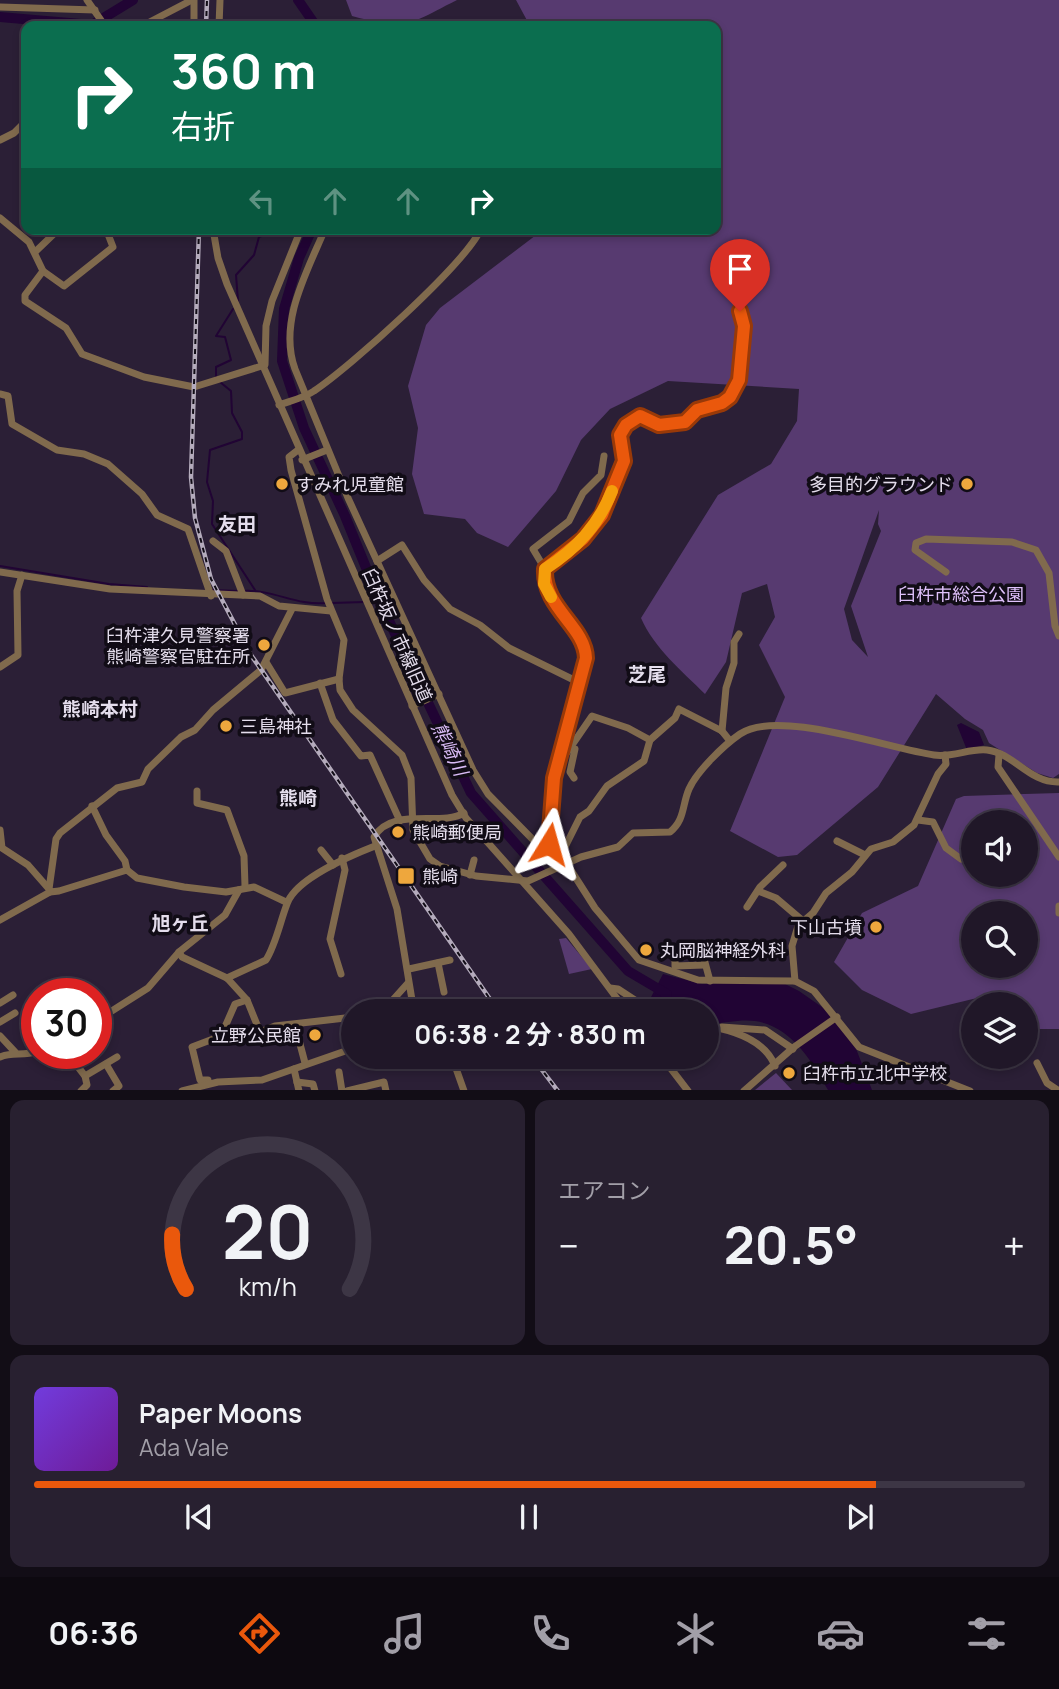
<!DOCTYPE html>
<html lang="ja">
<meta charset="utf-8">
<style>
body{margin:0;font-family:Manrope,"Noto Sans JP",sans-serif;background:#282030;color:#f1f3f6;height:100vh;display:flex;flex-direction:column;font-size:26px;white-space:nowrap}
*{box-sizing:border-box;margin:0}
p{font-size:23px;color:#a29fa8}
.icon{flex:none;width:38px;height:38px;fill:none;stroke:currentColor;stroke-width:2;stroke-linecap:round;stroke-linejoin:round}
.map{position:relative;height:1090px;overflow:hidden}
.panel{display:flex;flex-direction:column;gap:10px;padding:10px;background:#120d16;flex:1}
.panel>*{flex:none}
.hud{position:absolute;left:21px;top:21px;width:700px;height:214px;border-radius:14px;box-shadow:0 4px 10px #0003,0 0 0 2px #3d3645;background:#0b6e4f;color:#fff;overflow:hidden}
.tools{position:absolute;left:961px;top:810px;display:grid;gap:14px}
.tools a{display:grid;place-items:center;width:77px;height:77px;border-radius:50%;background:#201728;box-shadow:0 4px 10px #0003,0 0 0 2px #3d3645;font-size:35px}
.speed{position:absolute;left:21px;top:978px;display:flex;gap:14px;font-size:35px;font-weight:700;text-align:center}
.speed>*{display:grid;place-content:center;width:91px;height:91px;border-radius:50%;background:#201728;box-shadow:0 4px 10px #0003,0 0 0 2px #3d3645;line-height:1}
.speed .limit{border:10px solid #d22;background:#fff;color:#111}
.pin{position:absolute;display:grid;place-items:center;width:60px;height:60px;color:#fff;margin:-72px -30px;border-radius:50% 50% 50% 0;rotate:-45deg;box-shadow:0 0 7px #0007}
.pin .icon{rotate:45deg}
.me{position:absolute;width:77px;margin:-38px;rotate:8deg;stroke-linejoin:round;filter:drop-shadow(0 0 5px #0008)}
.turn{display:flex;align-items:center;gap:24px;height:147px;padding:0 35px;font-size:32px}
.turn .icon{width:91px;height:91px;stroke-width:2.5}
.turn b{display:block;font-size:49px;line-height:60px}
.lanes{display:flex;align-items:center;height:66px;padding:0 35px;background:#0003;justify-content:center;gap:35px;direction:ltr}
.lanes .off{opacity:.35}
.big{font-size:52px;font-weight:700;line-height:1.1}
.panel .widget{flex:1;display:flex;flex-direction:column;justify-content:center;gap:10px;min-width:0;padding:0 24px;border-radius:14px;background:#282030}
.panel .dial{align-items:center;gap:0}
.dial svg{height:182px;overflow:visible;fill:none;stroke:#3d3645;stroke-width:7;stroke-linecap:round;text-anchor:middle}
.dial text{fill:#f1f3f6;stroke:none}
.song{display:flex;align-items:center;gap:21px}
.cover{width:84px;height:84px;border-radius:10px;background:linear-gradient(135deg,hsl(260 70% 55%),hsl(280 70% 35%))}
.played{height:7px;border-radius:4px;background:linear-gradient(90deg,#ea580c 85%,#3d3645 85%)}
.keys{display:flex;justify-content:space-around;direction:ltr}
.heat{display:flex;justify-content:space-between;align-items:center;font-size:38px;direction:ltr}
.panel .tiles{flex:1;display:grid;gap:10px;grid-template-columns:1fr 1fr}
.widget:last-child{grid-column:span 2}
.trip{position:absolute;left:341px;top:999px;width:378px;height:70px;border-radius:35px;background:#201728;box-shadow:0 4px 10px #0003,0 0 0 2px #3d3645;font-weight:700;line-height:70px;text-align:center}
.tab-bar{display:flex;height:112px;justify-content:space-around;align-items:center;background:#0d0910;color:#a29fa8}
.tab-bar .icon{width:49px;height:49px}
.tab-bar .current{color:#ea580c}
.tab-bar b{font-size:32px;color:#f1f3f6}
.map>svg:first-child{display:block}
.green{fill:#573a70;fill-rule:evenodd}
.water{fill:#210434}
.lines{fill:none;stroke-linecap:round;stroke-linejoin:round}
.stream{stroke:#210434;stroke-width:2}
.river{stroke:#210434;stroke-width:10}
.minor{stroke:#806a4d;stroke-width:7}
.rail-casing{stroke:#b4abbc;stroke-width:4.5}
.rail{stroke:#110c16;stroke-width:2;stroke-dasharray:5;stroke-linecap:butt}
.route-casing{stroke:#983908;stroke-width:18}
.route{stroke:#ea580c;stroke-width:12}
.slow{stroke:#f59e0b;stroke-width:12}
.poi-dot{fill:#eea73d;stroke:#110c16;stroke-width:2.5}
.labels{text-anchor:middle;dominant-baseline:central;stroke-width:7;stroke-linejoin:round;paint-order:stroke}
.poi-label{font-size:18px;fill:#e4ddec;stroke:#110c16;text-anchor:start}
.park-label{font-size:18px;fill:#dfc1fb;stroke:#110c16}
.street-label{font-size:18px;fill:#e4ddec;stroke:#110c16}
.neighbourhood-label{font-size:19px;font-weight:bold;fill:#e4ddec;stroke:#110c16}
.water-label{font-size:19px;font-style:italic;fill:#d9bbf5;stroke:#110c16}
</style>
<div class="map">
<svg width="1059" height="1091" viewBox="0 0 1059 1091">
<rect width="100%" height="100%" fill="#2b1f36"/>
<g class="green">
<path d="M346 0H457C407 25 408 31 352 16Z"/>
<path d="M516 0H1059V774L1053 778 1037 773 989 743 983 730 965 719 936 694 878 787 797 855 778 857 730 831 785 697 759 645 775 617 767 584 742 593 726 662 705 694C682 671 654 648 641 618L718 495 771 464 797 421 799 389 668 381 610 409 581 440 556 491 508 547 477 533 465 519 424 514 412 474 418 428 408 386 426 325 440 308 544 229H716V26H530ZM879 510 878 524 881 531 851 606 868 657 852 640 844 609Z"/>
<path d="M1059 793V1029H1026V1004H983L977 998 911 1014 862 990 834 962 862 913 918 886 956 799 964 796ZM973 822H1026V875H973ZM973 914H1026V966H973Z"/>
<polygon points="566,938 592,969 569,974 559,939"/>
<polygon points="776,1073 792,1090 755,1090"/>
</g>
<g class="water">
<polygon points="961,723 979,732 984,745 967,750 957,725"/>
<path d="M663 974 702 984 759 982 785 984 799 991 829 1012 855 1046 872 1090H828C812 1061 791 1026 755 1021 741 1019 724 1023 710 1024L707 1023V1012C686 1011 666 1014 648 1003Z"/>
</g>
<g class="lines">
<g class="stream">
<polyline points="238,301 236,275 254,255 259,237 278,229"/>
<polyline points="216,378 216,367 231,360 225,337 216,336 233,309"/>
<polyline points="220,382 231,391 232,413 242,432 242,439 210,450 207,482 213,501 212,524 255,590"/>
<polyline points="0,566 109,584 147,587"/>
<polyline points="212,590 238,591"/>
<path d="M243 591C273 589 296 606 326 603"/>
<polyline points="370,602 380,602"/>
<polyline points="332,603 364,602"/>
</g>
<g class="river">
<polyline points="298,0 316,26"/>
<polyline points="0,17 92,25 133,0"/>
<polyline points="312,229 299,258 284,309 282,361 304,428 345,516 380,602 471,793 628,971 667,994"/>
</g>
<g class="minor">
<polyline points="87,0 105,26"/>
<polyline points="194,0 194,26"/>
<polyline points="0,7 95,10"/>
<polyline points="142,26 192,0"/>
<polyline points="219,26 220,0"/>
<polyline points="0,140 14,133 26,121"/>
<polyline points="0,218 29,242 43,271 64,286 113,247 106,229"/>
<polyline points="213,229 218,258 227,284 452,795 466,818 569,934 627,1012"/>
<path d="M325 229C307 272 278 322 295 369L348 498 473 770 488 794 547 854 554 852"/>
<polyline points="35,252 59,229"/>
<polyline points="43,271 25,295 25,301 66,328 82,354 144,377 194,387 265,365 266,326 272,301 301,229"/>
<polyline points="0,394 8,396 12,424 57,450 84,454 108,464 142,494 157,515 188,529 211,596"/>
<path d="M279 405C290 401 304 398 314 391 350 367 464 265 481 229"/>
<path d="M298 450 289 457 291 470 327 599 344 640 339 679 340 690 353 710 402 755 411 778 413 830 430 859 440 866 476 876 528 881 581 857 618 847 633 833 670 832C685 820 682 805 689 789 697 771 724 745 740 734 777 708 890 749 934 755 952 758 970 748 987 750 1014 753 1029 783 1059 782"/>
<polyline points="604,456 601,475 583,493 569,521 533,549 545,569 544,584 550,596 586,649 580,683 554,778 549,844 567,864 595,908 639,960 698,980 795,981 814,991 859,1047 970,1091"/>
<polyline points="302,460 327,450"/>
<polyline points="213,541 226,551 243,595"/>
<polyline points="377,561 402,545 424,580 450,609 480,625 509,648 580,683"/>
<polyline points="545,569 588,534 602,515 624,461 620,435 626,425 640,416 659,425 685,422 697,410 722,403 734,392 739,380 744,326 734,297"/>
<polyline points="0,572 110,589 260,596 279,606 331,611"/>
<polyline points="946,572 915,550 916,543 926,539 1012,542 1036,550 1049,573 1055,626 1059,636"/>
<polyline points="266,662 285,693 339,679"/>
<polyline points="0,667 18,655 17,591 22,575"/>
<polyline points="320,683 333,720 361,756 370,755 400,821"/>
<polyline points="412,706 439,694"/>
<polyline points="722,731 726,688 734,663 734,642 739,634"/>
<polyline points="999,755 998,767 1059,857"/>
<polyline points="559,764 592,716 628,728 650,740"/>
<polyline points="574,778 570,772 575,749"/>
<polyline points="197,791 197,803 227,810 244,856 245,886"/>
<polyline points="92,806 106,835 125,861 127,870"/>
<polyline points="918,820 933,822 946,848 961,859"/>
<polyline points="0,830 2,848 28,865 49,889"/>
<polyline points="837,841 865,855"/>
<polyline points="321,850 333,865"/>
<polyline points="560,857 580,817 589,811 607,786 644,761 650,740 675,718 679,709 722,731 730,741"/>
<polyline points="470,875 474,860"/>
<polyline points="758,891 776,898 803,921"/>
<polyline points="286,902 254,887 226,892 184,887 137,878 127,870 59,891 50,892 49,889 56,839 60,833 117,788 142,782 148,769 181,737 195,730 213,710 261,670 292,609"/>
<polyline points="1059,906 1059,913"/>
<polyline points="747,907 760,887 783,865"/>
<polyline points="0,920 50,892"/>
<polyline points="700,944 710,981"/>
<polyline points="179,952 182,957 227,978 247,1000 260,1032 275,1026 354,1017"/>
<polyline points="675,954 675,966 704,965"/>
<polyline points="438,963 444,992"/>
<polyline points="409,969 450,960"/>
<polyline points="341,974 330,939 345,870 342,858"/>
<path d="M227 978 266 960C276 944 280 922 287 904 295 879 352 855 375 846"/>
<polyline points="795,981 792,946 798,926 813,913 826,893 852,872 871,849 893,842 914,825 938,774 946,764 945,755"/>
<polyline points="610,988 618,989 653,1012"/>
<polyline points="0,1003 13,995"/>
<polyline points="382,1012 408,983"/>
<path d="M424 1012 412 1000 397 909 374 837C392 806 441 827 464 813"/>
<polyline points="96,1021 148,988 179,952 225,915 239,890"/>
<polyline points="0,1022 15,1013"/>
<polyline points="295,1025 305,1063"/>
<path d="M707 1026C732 1030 765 1040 775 1066"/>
<polyline points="722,1027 765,1030 793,1049"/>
<polyline points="0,1036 15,1052"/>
<polyline points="68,1054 85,1076 87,1085 81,1091"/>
<path d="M0 1057C13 1051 24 1057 37 1051"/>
<polyline points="452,1057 464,1091"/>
<polyline points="662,1057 688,1091"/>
<polyline points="1037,1063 1047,1083 1059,1091"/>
<polyline points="106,1064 119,1086 113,1091"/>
<polyline points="294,1069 299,1091"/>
<polyline points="339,1072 342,1091"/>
<polyline points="85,1076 117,1057"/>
<polyline points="208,1080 200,1080 192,1047 221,1036 235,1004 247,1000"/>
<polyline points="297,1082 313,1084 315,1091"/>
<polyline points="182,1091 218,1082 262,1080 354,1048"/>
<polyline points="347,1091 384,1082 386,1091"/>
<polyline points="744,1091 794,1047 837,1017"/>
</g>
<defs>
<g id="rail">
<polyline points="206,26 207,0"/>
<polyline points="199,229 191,477 195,518 211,579 251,655 499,1012"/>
<polyline points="532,1057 558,1091"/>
</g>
</defs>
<use href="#rail" class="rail-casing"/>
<use href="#rail" class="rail"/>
</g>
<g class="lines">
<defs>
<path id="route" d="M549 844 554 778 586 658C585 626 543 608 545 569L583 539 602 515 624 461 620 435 626 425 640 416 659 425 685 422 697 410 722 403 730 397 739 380 744 326 740 311"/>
</defs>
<use href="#route" class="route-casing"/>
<use href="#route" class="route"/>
<path class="slow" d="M551 597 544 584 545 569C576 549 598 526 612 491"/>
</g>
<g class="poi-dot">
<circle cx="282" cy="484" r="7"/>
<circle cx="967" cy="484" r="7"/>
<circle cx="264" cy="645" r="7"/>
<circle cx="226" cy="726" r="7"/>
<circle cx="398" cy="832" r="7"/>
<rect x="397" y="867" width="18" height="18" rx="3.5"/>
<circle cx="876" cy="927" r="7"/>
<circle cx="646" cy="950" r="7"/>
<circle cx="315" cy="1035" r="7"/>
<circle cx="789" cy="1073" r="7"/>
</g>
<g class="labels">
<g class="poi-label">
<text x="296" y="484">すみれ児童館</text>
<text x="953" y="484" text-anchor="end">多目的グラウンド</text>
<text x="250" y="635" text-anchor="end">臼杵津久見警察署<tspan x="250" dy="21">熊崎警察官駐在所</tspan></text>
<text x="240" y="726">三島神社</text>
<text x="412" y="832">熊崎郵便局</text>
<text x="422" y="876">熊崎</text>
<text x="862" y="927" text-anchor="end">下山古墳</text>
<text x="660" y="950">丸岡脳神経外科</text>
<text x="301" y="1035" text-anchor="end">立野公民館</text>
<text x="803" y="1073">臼杵市立北中学校</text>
</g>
<g class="park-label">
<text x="961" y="594">臼杵市総合公園</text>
</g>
<g class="street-label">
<text transform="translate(398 635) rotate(66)">臼杵坂ノ市線旧道</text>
</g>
<g class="neighbourhood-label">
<text x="237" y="524">友田</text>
<text x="647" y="674">芝尾</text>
<text x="100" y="709">熊崎本村</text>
<text x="298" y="798">熊崎</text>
<text x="180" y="923">旭ヶ丘</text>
</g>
<g class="water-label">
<text transform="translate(450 749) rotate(64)">熊崎川</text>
</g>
</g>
</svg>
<div class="tools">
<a><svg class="icon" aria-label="sound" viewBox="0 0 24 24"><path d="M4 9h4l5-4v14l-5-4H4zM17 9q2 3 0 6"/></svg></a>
<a><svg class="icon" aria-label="search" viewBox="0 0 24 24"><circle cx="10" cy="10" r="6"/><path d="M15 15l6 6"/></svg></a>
<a><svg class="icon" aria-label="layers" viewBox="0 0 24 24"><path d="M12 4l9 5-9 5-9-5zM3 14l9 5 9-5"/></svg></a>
</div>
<div class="speed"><div class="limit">30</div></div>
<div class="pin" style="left:740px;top:311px;background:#d93025"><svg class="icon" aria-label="arrive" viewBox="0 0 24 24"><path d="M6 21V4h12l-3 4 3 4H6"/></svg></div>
<svg class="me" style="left:549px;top:844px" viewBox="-20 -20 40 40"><path d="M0-17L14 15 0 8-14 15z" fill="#ea580c" stroke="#fff" stroke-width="4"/></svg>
<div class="trip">06:38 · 2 分 · 830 m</div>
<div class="hud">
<div class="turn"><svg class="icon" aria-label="right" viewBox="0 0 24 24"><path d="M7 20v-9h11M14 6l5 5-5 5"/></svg><div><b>360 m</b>右折</div></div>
<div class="lanes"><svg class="icon off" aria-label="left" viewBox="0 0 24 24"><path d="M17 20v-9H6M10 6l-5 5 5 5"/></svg><svg class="icon off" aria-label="ahead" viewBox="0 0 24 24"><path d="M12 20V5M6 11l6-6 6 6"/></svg><svg class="icon off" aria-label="ahead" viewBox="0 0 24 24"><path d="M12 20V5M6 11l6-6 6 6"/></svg><svg class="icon" aria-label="right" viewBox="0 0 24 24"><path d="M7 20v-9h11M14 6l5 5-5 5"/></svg></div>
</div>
</div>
<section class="panel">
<div class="tiles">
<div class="widget dial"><svg viewBox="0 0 100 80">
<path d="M14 69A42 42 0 1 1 86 69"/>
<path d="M14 69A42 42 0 0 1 8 45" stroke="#ea580c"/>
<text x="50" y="56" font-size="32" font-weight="700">20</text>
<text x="50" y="72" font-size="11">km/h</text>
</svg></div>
<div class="widget"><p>エアコン</p>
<div class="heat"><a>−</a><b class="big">20.5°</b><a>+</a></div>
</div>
<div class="widget">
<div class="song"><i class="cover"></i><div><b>Paper Moons</b><p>Ada Vale</p></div></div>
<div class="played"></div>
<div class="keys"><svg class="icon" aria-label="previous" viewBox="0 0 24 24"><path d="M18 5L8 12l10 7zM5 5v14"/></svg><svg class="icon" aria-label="pause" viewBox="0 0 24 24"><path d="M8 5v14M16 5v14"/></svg><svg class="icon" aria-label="next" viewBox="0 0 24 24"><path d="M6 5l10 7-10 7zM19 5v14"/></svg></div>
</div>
</div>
</section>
<nav class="tab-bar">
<b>06:36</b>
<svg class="icon current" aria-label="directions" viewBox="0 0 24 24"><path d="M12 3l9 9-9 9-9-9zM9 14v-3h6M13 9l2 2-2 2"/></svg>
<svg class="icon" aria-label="music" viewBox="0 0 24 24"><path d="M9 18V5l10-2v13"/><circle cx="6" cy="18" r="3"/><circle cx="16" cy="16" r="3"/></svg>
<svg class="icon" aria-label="phone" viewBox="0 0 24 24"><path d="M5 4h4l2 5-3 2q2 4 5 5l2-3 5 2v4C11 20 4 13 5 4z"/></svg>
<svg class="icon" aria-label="climate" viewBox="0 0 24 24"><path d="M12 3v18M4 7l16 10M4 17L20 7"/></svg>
<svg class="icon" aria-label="car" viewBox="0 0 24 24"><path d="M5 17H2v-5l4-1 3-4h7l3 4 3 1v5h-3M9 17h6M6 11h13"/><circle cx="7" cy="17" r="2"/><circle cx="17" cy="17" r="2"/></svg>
<svg class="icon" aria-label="filters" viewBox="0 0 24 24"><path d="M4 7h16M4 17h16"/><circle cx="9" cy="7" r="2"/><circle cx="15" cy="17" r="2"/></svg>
</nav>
